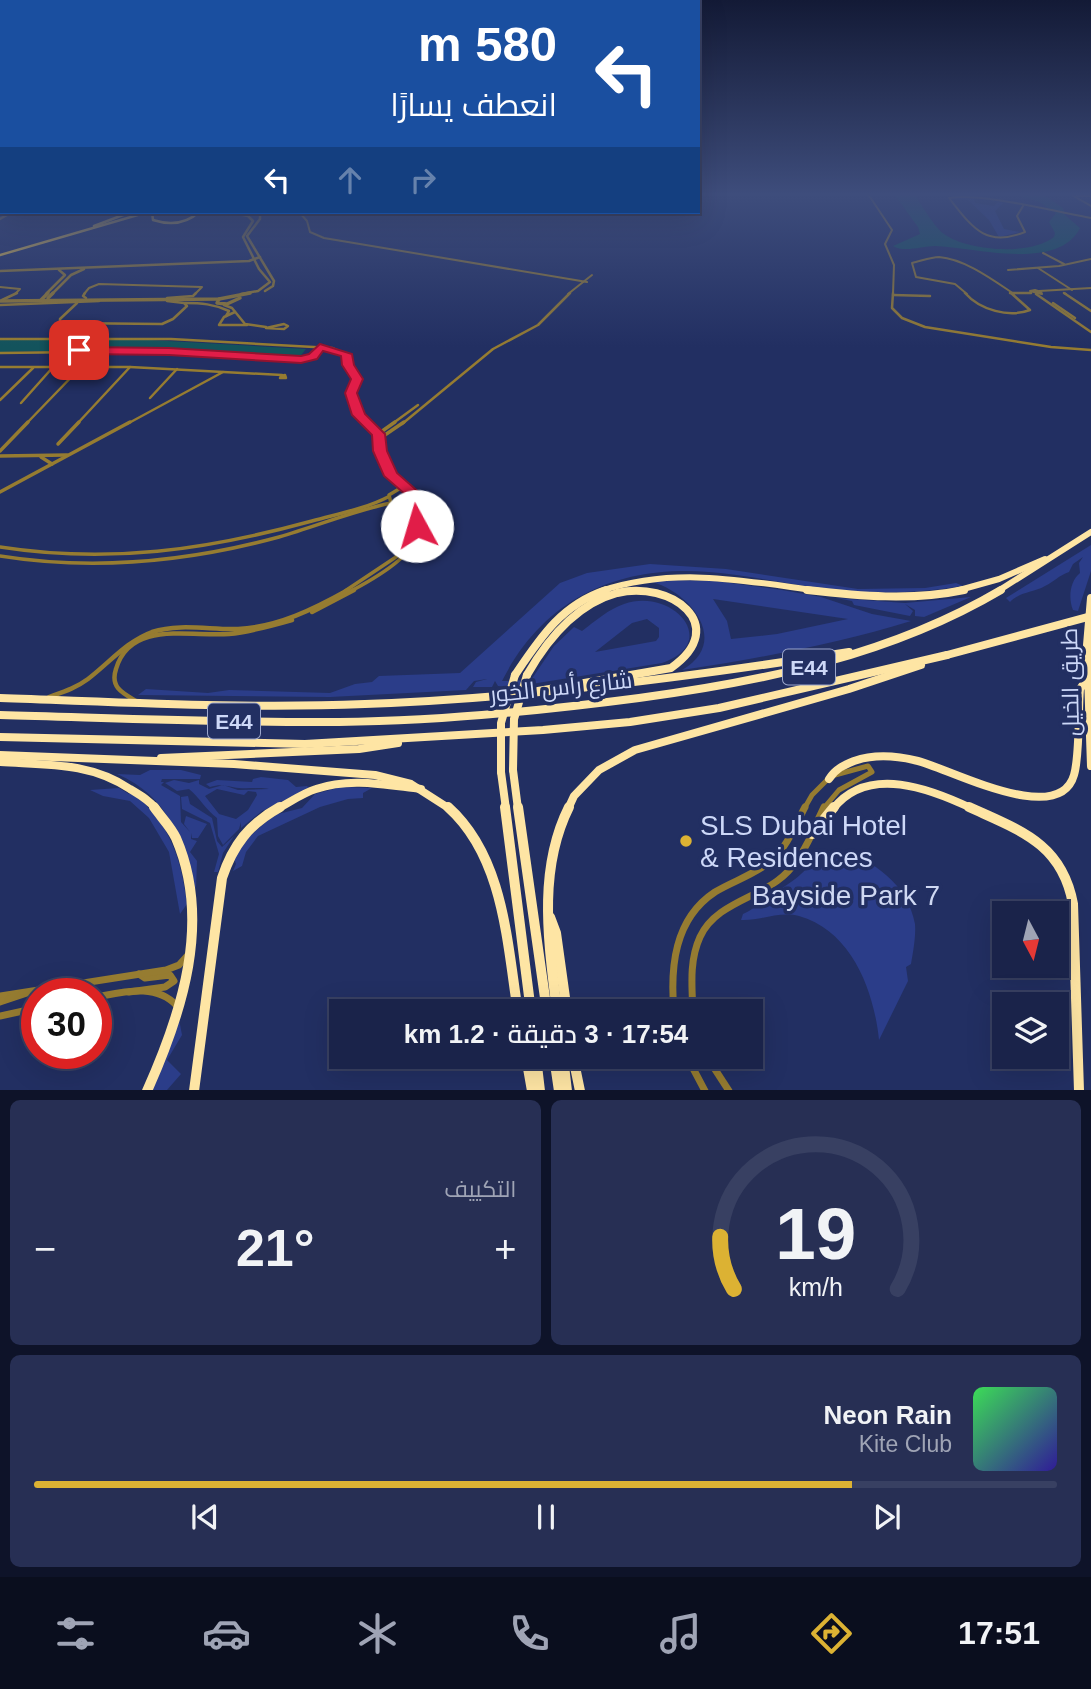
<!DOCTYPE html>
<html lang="ar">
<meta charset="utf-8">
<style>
body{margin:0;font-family:Arial,Cairo,sans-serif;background:#272f54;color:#f1f3f6;direction:rtl;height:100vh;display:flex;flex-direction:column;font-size:26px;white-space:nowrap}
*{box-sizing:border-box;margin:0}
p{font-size:23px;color:#9fa4b5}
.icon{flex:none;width:38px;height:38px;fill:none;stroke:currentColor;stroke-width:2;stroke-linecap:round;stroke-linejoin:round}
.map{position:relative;height:1090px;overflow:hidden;direction:ltr}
.details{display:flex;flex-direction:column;gap:10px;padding:10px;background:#0e1329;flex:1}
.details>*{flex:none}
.hud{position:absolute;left:0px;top:0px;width:700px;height:214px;box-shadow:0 7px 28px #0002,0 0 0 2px #384062;direction:rtl;background:#1a4fa0;color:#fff;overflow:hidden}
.needle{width:46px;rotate:173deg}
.controls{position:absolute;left:992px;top:901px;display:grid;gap:14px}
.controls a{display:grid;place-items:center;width:77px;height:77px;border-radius:0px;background:#1a234a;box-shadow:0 7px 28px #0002,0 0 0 2px #384062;font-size:35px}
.speed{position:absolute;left:21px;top:978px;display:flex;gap:14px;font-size:35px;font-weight:700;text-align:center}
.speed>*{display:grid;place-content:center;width:91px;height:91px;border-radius:50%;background:#1a234a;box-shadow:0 7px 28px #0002,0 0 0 2px #384062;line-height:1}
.speed .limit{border:10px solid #d22;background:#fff;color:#111}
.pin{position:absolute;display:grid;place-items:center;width:60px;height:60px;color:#fff;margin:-30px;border-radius:14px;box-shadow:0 4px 10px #0006}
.me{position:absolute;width:77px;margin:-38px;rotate:354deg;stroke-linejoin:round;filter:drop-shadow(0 0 5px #0008)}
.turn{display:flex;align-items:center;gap:24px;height:147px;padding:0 28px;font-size:32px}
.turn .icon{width:91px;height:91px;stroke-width:2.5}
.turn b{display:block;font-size:49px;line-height:60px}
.lanes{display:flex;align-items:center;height:66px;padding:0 28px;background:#0003;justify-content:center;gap:35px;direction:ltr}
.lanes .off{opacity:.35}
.big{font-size:52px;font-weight:600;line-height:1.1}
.details .widget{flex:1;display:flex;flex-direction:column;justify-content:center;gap:10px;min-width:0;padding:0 24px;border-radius:10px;background:#272f54}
.details .dial{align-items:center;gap:0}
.dial svg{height:182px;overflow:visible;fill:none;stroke:#384062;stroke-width:7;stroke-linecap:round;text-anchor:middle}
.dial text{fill:#f1f3f6;stroke:none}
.song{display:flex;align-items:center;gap:21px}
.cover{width:84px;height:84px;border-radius:10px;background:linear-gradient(135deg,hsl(130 70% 55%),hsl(250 70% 35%))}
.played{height:7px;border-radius:4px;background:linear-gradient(90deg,#dcb233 80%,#384062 80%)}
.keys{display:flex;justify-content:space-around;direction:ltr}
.heat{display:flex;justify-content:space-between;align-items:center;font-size:38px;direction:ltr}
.details .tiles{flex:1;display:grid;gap:10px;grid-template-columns:1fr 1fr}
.widget:last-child{grid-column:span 2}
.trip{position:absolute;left:329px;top:999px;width:434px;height:70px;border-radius:0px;background:#1a234a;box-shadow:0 7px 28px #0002,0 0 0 2px #384062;font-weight:600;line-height:70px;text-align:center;direction:rtl}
.tabs{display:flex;height:112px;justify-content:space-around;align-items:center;background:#0a0e1e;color:#9fa4b5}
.tabs .icon{width:49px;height:49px}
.tabs .active{color:#dcb233}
.tabs b{font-size:32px;color:#f1f3f6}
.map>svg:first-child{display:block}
.green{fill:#2b3d89;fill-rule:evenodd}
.water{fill:#13535c}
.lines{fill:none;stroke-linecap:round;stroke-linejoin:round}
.minor-far3{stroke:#967c31;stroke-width:2}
.minor-far2{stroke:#967c31;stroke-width:2.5}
.minor-far1{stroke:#967c31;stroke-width:3.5}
.minor{stroke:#967c31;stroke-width:4.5}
.tertiary-far3{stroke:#967c31;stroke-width:2.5}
.tertiary-far2{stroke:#967c31;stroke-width:3.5}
.tertiary-far1{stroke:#967c31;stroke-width:5}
.tertiary{stroke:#967c31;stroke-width:7}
.primary{stroke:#efc444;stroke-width:2.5}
.motorway-far2{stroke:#fee5a4;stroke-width:6}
.motorway-far1{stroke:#fee5a4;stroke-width:8}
.motorway{stroke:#fee5a4;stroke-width:10}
.primary-bridge{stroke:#efc444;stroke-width:2.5}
.motorway-bridge{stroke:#fee5a4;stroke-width:8}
.route{fill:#e11d48;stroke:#92132f;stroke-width:2}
.poi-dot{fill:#dcb233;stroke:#222f62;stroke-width:2.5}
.labels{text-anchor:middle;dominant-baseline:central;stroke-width:7;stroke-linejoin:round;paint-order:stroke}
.shield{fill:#222f62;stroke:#9aa5cb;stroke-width:2}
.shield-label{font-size:21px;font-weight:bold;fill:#cdd8f8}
.street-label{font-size:23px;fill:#cdd8f8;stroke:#222f62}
.near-poi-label{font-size:28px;fill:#cdd8f8;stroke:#222f62;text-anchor:start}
.near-park-label{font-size:28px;fill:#cfd8f2;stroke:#222f62}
</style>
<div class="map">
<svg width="1091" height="1091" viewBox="0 0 1091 1091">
<rect width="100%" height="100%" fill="#222f62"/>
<g class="green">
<polygon points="956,197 974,198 975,203 994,206 998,202 1003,203 995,211 1004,229 1020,232 999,237 989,220 968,200 952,199"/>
<path d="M1091 545V571L1078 611 1073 610C1068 598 1070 581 1080 573L1079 563 1083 557 1073 564 1069 572C1058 576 1055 581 1045 586 1033 593 1021 591 1010 602L1006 598Z"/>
<path d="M650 564 726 569 858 589 925 588 956 583 963 586C926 592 889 594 852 592 804 588 757 576 709 572 618 565 544 598 502 681L531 680 554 646 574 627 582 631C595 621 609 609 624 604 672 587 722 642 662 663L506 688 498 686 495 681 492 687H473L476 682 487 679 474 681 466 690 330 697 138 695 146 689 208 693 229 690 330 693 355 684 372 682 379 676 460 673 560 583 587 573ZM647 619 659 628V637L656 641 595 652 632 623Z"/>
<path d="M667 580 715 581 782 590 821 597 872 614 911 621C836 644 761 658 682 670 731 642 690 592 652 582ZM713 599 848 619 777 634 731 639 727 621Z"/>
<polygon points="971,597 924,617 915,616 915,610 905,604 913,611 910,616 854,605 852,601 836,598 905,603"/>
<path d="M150 770H181L201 775 200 779H162L161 782H164L161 785 180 796 181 822 190 832 184 824 186 816 207 824 198 838H192L191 833V839L197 841 190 852 197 861 196 889C181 840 170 797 117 774L140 775Z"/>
<path d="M261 777 288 780 296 787 307 786 309 788 262 811 241 828V822L239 829 223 845 218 836 217 818C206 810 200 798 189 789L177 791 165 783 174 780 189 783 199 780V784L209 789 223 785 238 790 269 789C260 787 249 789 239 788 227 787 223 783 210 787L206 784 217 780 252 782 253 779ZM217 789 244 795 248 791 256 792 257 795 248 810 236 819 219 814 205 796Z"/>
<polygon points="341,787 372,788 363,793 363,798 348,799 320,807 258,836 246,852 242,866 233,871 236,864 233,856 249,837 274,815 302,808 315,794"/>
<path d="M119 788 129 794 132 792C170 824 181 857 187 904L180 914 169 852 149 818 130 801 103 796 90 790Z"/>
<polygon points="188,796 190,804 212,818 217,841 222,847 234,836 223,853 218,872 214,872 219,854 210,823 182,809 181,797"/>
<path d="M839 850C874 860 908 885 915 924 916 937 913 952 911 964L906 967 908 981 879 1040C874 991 852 931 799 916 779 911 760 921 741 920L743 914C753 910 758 904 767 898 789 883 803 877 819 853Z"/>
<polygon points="179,1019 182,1035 167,1060 181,1074 167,1090 151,1091"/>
</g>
<g class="water">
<path d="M894 194H915C920 203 935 228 944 234 967 251 1030 256 1054 237L1055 233 1049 222 1056 213 1039 202 1014 194H1039L1047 197 1063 208 1065 215 1080 228C1058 272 973 247 935 246 922 246 904 253 893 246L920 234 918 227Z"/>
<polygon points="0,340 151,340 306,349 298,359 163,349 0,352"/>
</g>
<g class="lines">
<g class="minor-far3">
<polyline points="868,194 892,230 885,244 894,265 893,294"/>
<polyline points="1070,194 1091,206"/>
<polyline points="1076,196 1091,196"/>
<path d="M1023 206 1017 216 1025 232C985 248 972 227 949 198 981 192 1056 212 1091 218"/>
<polyline points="299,212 307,221 310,232 324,238 587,282"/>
<polyline points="1043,253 1064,264"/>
<polyline points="1038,268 1072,290"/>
<polyline points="1008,270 1059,266 1091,259"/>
<polyline points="0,287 20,289 15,294"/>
<polygon points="1035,290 1041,292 1042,294 1030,291"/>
<polyline points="1039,291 1091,288"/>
<polyline points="1010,293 1031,293"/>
<polyline points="1064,293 1066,294"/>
<polyline points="84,294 89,288 99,284 202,287 195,294"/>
<polyline points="568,294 592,275"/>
<path d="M967 294 955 284 916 277 912 263C921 261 931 257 939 257 965 259 993 280 1014 294"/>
</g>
<g class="minor-far2">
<polyline points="85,293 83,296 86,298"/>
<polyline points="893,293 892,308 902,318 925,327 1051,347 1091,350"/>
<path d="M965 293C980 310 1009 318 1030 310L1011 293"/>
<polyline points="1010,293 1031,293"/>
<polyline points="1037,293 1041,293"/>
<polyline points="1064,293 1091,311"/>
<polyline points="1036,294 1091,332"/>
<polyline points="893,295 930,296"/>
<polyline points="167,298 193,296 196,293"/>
<polyline points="2,300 17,293"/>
<polyline points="77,303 60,319 60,323 162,324 173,319 187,306 184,303 167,301"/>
<path d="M185 303C201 303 214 304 229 311L226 316"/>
<polyline points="1053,303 1075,318"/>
<polyline points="0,305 99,301"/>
<polyline points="224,305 232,308 245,324 266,327"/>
<polyline points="235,312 224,317 219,325 247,325"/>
<polygon points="284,324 288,326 284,329 266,328"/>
<polyline points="0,339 171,339 332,348 348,355 348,365 357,378 351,392 359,415 368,424"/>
<polyline points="0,353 165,351 301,360 313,357 320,347"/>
<polyline points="0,367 130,367 282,375"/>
<polygon points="285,375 286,378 280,378 281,376"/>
<polyline points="150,398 177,369"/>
<polyline points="0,400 33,368"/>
<polyline points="21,403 54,366"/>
<polyline points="26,424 82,366"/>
<polyline points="77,424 130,367"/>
<polyline points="127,424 223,372"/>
<polyline points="392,424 418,405"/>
<polyline points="402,424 493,349 538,325 570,293"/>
</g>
<g class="minor-far1">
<path d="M366 422C377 432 376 438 380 452 385 468 394 478 406 489"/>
<polyline points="378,434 395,422"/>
<polyline points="379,439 404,422"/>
<polyline points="58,444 79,422"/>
<polyline points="0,451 28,422"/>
<polyline points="0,456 67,455"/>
<polyline points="41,457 52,464"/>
<path d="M399 489 411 491 414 495C408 505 401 505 391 503L389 495Z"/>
<polyline points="0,492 130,422"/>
<path d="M0 547C109 564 206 550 312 521 337 514 365 509 388 497"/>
<path d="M0 556C94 571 187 562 279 537 317 526 353 511 391 503"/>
<polyline points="345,591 396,557 413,538 411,520 400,505"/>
<path d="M351 591C370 581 414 557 417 534 418 523 410 513 410 502"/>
</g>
<g class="minor">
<polyline points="312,612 354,590"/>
<path d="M49 697C63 692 76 688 88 679 109 663 127 641 152 632 180 623 210 630 238 629 278 627 314 609 348 590"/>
<path d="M136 701C122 693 110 687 116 669 130 620 190 637 229 634 250 632 271 626 292 620"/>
</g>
<g class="tertiary-far3">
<polyline points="229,212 248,216 253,221 243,237 259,269 270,282 258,291 241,294"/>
<polyline points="260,212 260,219 247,236 274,281 273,286 265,291"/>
<polyline points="145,215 154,212"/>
<polyline points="0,219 12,212"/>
<polyline points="0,271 249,261 260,257"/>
<polyline points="46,294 65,275 59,270"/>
<polyline points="52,294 71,275 84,269"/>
</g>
<g class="tertiary-far2">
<polyline points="48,298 53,293"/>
<polyline points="219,299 217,303 227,304 240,298"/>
<polyline points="41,300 48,293"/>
<polyline points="0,301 219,299 250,293"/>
</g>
<g class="tertiary-far1">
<polyline points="804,809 812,795 828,779"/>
<polyline points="823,809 839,790 872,772 868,766 835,775"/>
</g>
<g class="tertiary">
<polyline points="815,826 824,807"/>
<polyline points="129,992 165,987 174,981 170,975 145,978 139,974"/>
<polyline points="0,996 166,970 179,965 188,955"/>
<path d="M96 997C124 992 156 983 177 1006"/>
<polyline points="0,1002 27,993"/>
<path d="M674 1012C670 968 674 919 715 892 733 881 754 875 771 861 787 847 795 826 805 807"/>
<path d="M693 1012C692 987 689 961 700 937 714 906 752 899 777 881 794 869 803 852 812 834"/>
<polyline points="0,1016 37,1008"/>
<polyline points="687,1057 705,1091"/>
<polyline points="707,1057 729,1091"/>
</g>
<g class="primary">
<polyline points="94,226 131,212"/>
<polyline points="0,255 148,212"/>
</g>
<g class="motorway-far2">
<path d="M601 591C676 566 744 581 820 591"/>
<polyline points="630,591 647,591"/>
<polyline points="956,591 999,579 1045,559"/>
<polyline points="998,591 1091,532"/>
</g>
<g class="motorway-far1">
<path d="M807 590C859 596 912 601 964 590"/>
<polyline points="1091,598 1087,645 1091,766"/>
<path d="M515 675C540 638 561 605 606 590"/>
<path d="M527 675C547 640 577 604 617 593 670 580 732 625 671 668L538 691"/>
<path d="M0 698C122 702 243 709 365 704 528 698 689 677 849 652"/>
<path d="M0 715C113 718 226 723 339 722 439 721 540 711 639 698 765 681 891 655 1001 590"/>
<polyline points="0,737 305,744 543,730 630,722 719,708 947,655"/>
<polyline points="0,755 234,764 375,775 411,784 450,809"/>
<polyline points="161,758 359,749 398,743"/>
<path d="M0 762C47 765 90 762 130 789 140 795 149 800 156 809"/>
<polyline points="513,770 518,809"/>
<polyline points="501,772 506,809"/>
<path d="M829 779C835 769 844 765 854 761 874 754 898 756 918 761 950 769 1059 828 1074 775 1080 755 1078 711 1080 689L1088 677"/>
<path d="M277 809C290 802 303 793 316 789 350 777 386 785 421 789"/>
<polyline points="568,809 574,796 599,770 635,750 849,689 921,665"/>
<path d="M833 809C868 764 931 789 973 809"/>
</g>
<g class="motorway">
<path d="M448 807C504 857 507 943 518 1012"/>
<polyline points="505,807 531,1012"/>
<polyline points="518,807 547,1012"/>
<path d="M969 807C1019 830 1062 843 1073 904L1079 1091"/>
<polyline points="812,834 834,807"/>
<polyline points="550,917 556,933 567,1012"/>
<path d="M557 1012C549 944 537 871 569 807"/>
<polyline points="526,1057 532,1091"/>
<polyline points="536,1057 540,1091"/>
<polyline points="554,1057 559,1091"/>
<polyline points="563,1057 567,1091"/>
<polyline points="573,1057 580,1091"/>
<path d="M147 1091C182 1013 212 921 176 838 171 827 161 817 154 807"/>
<path d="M194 1091 222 878C233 845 249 824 280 807"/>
</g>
<path class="primary-bridge" d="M152 212 153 220C169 225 186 224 199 212"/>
<g class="motorway-bridge">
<polyline points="947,655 1091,616"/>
<polyline points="513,770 514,719 527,675"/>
<polyline points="501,772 501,723 515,675"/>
</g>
</g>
<linearGradient id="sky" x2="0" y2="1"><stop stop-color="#131a36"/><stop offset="0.56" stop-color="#3e4d7c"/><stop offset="1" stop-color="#3e4d7c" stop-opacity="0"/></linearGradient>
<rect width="1091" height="347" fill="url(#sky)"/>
<polygon class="route" points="320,344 352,354 354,365 363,379 357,393 365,414 385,434 387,451 397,473 421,494 417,507 425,526 422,530 411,530 402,507 406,495 384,476 373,451 372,435 352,415 345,393 351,379 342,365 341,356 323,351 317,359 301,363 169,355 79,354 74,350 79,347 169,348 301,356 309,354"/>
<circle class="poi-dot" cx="686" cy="841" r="7"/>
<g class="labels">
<g class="shield">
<rect x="783" y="649.5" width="52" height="35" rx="5"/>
<rect x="208" y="703.5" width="52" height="35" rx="5"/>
</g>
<g class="shield-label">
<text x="809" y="667">E44</text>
<text x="234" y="721">E44</text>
</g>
<g class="street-label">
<text transform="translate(1070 682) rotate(-91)">طريق الخيل</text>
<text transform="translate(561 687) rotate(-6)">شارع رأس الخور</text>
</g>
<g class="near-poi-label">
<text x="700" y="825">SLS Dubai Hotel<tspan x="700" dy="32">&amp; Residences</tspan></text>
</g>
<g class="near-park-label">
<text x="846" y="895">Bayside Park 7</text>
</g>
</g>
</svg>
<div class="controls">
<a><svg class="needle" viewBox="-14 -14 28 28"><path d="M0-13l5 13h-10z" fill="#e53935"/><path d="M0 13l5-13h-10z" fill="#9fa4b5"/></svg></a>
<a><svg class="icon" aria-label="layers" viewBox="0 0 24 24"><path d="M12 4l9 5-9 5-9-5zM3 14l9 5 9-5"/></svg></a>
</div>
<div class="speed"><div class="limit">30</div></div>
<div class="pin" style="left:79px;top:350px;background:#d93025"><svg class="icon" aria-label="arrive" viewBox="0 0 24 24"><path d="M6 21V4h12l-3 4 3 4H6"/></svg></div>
<svg class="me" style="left:417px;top:526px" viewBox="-20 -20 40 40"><circle r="19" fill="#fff"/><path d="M0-13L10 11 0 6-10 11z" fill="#e11d48"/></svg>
<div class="trip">17:54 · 3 دقيقة · 1.2 km</div>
<div class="hud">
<div class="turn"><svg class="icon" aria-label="left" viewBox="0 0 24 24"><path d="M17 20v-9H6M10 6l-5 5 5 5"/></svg><div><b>580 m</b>انعطف يسارًا</div></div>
<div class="lanes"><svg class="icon" aria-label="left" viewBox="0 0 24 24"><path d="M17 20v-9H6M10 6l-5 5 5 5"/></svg><svg class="icon off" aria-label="ahead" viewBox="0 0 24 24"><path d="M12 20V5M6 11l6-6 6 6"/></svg><svg class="icon off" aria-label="right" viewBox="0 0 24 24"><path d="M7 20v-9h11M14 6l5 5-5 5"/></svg></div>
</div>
</div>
<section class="details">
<div class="tiles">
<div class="widget dial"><svg viewBox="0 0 100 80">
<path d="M14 69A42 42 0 1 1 86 69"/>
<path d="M14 69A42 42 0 0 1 8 46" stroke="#dcb233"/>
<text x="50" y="56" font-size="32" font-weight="700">19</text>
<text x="50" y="72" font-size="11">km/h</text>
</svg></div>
<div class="widget"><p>التكييف</p>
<div class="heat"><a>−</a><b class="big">21°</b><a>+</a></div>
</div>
<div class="widget">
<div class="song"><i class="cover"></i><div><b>Neon Rain</b><p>Kite Club</p></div></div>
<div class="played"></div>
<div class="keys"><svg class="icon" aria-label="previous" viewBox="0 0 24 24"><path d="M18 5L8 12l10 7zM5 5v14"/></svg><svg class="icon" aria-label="pause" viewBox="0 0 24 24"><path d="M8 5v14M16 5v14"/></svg><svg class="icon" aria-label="next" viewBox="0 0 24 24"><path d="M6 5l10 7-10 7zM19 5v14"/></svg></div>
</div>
</div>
</section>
<nav class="tabs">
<b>17:51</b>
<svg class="icon active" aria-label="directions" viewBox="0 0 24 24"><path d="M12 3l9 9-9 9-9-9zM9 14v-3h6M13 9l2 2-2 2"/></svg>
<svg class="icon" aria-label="music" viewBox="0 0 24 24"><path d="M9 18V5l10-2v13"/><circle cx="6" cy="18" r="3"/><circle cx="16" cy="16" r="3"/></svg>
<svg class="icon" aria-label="phone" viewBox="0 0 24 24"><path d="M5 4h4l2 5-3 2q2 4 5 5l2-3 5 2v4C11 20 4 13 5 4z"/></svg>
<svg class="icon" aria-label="climate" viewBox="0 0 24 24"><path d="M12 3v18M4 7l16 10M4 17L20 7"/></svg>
<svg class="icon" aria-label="car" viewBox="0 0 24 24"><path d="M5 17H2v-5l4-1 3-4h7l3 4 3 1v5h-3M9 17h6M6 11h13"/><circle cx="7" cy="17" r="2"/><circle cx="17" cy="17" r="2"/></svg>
<svg class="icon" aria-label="filters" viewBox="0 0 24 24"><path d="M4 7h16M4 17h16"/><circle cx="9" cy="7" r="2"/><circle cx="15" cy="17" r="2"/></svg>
</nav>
